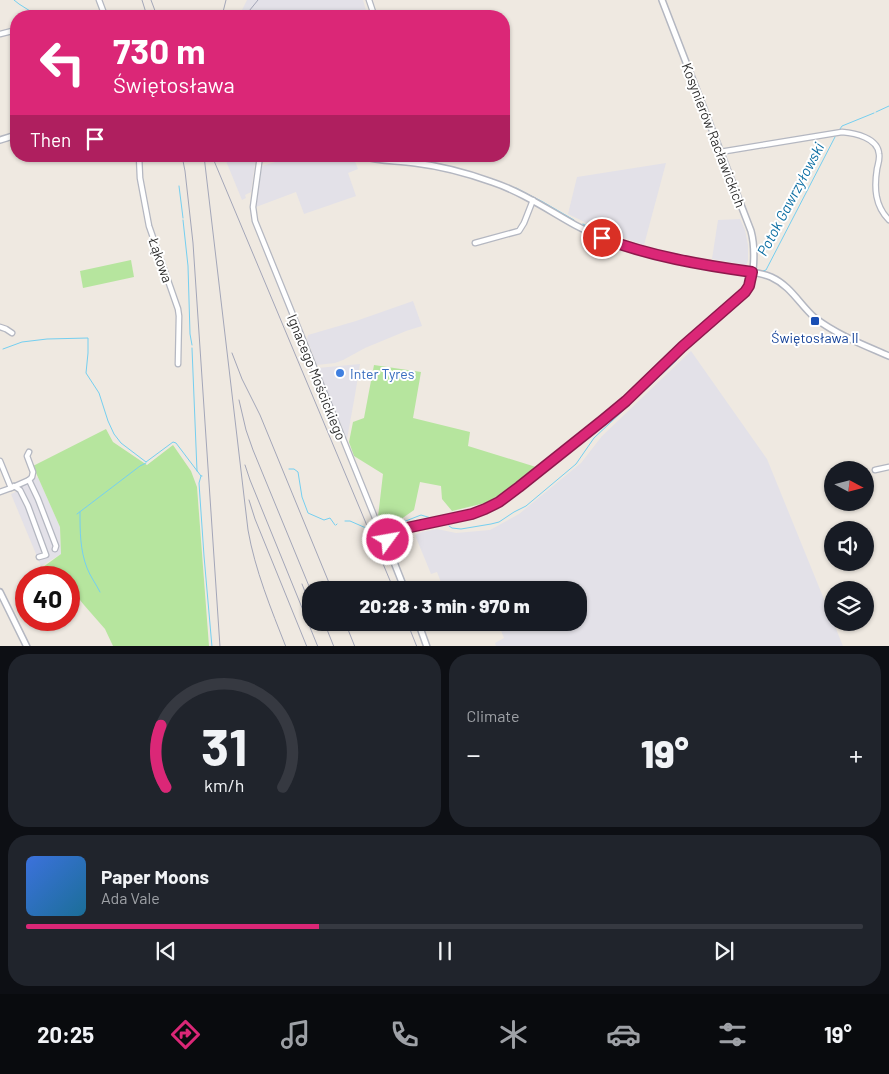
<!DOCTYPE html>
<meta charset="utf-8">
<style>
body{margin:0;font-family:Barlow,sans-serif;background:#20242c;color:#f1f3f6;height:100vh;display:flex;flex-direction:column;font-size:19px;white-space:nowrap}
*{box-sizing:border-box;margin:0}
p{font-size:16px;color:#9ea1a6}
.icon{flex:none;width:28px;height:28px;fill:none;stroke:currentColor;stroke-width:2;stroke-linecap:round;stroke-linejoin:round}
.map{position:relative;height:646px;overflow:hidden}
.panel{display:flex;flex-direction:column;gap:8px;padding:8px;background:#0d0f14;flex:1}
.panel>*{flex:none}
.top-card{position:absolute;left:10px;top:10px;width:500px;height:152px;border-radius:20px;box-shadow:0 1px 4px #0004;background:#db2777;color:#fff;overflow:hidden}
.needle{width:32px;rotate:97deg}
.controls{position:absolute;left:824px;top:461px;display:grid;gap:10px}
.controls a{display:grid;place-items:center;width:50px;height:50px;border-radius:50%;background:#171b24;box-shadow:0 1px 4px #0004;font-size:25px}
.speed{position:absolute;left:15px;top:566px;display:flex;gap:10px;font-size:25px;font-weight:700;text-align:center}
.speed>*{display:grid;place-content:center;width:65px;height:65px;border-radius:50%;background:#171b24;box-shadow:0 1px 4px #0004;line-height:1}
.speed .limit{border:8px solid #d22;background:#fff;color:#111}
.pin{position:absolute;display:grid;place-items:center;width:42px;height:42px;color:#fff;margin:-21px;border:2px solid #fff;border-radius:50%;box-shadow:0 1px 5px #0007}
.me{position:absolute;width:55px;margin:-28px;rotate:58deg;stroke-linejoin:round;filter:drop-shadow(0 0 4px #0008)}
.turn{display:flex;align-items:center;gap:18px;height:105px;padding:0 20px;font-size:22px}
.turn .icon{width:65px;height:65px;stroke-width:2.5}
.turn b{display:block;font-size:35px;line-height:42px}
.then{display:flex;align-items:center;height:48px;padding:0 20px;background:#0003;gap:10px;font-size:19px}
.big{font-size:38px;font-weight:800;line-height:1.1}
.panel .card{flex:1;display:flex;flex-direction:column;justify-content:center;gap:8px;min-width:0;padding:0 18px;border-radius:20px;background:#20242c}
.panel .dial{align-items:center;gap:0}
.dial svg{height:130px;overflow:visible;fill:none;stroke:#363941;stroke-width:7;stroke-linecap:round;text-anchor:middle}
.dial text{fill:#f1f3f6;stroke:none}
.song{display:flex;align-items:center;gap:15px}
.cover{width:60px;height:60px;border-radius:8px;background:linear-gradient(135deg,hsl(220 70% 55%),hsl(200 70% 35%))}
.played{height:5px;border-radius:2px;background:linear-gradient(90deg,#db2777 35%,#363941 35%)}
.keys{display:flex;justify-content:space-around;direction:ltr}
.heat{display:flex;justify-content:space-between;align-items:center;font-size:28px;direction:ltr}
.panel .tiles{flex:1;display:grid;gap:8px;grid-template-columns:1fr 1fr}
.card:last-child{grid-column:span 2}
.trip{position:absolute;left:302px;top:581px;width:285px;height:50px;border-radius:20px;background:#171b24;box-shadow:0 1px 4px #0004;font-weight:800;line-height:50px;text-align:center}
.tab-bar{display:flex;height:80px;justify-content:space-around;align-items:center;background:#090b0e;color:#9ea1a6}
.tab-bar .icon{width:35px;height:35px}
.tab-bar .on{color:#db2777}
.tab-bar b{font-size:22px;color:#f1f3f6}
.map>svg:first-child{display:block}
.industrial{fill:#e3e1e8}
.green{fill:#b6e59e}
.lines{fill:none;stroke-linecap:round;stroke-linejoin:round}
.stream{stroke:#75cff0;stroke-width:1}
.minor-casing{stroke:#b4b7c1;stroke-width:7}
.tertiary-casing{stroke:#b4b7c1;stroke-width:8}
.minor{stroke:#fff;stroke-width:4.5}
.tertiary{stroke:#fff;stroke-width:5}
.rail{stroke:#a3a6b8;stroke-width:1}
.route-casing{stroke:#8e194d;stroke-width:12}
.route{stroke:#db2777;stroke-width:9}
.transit-dot{fill:#1a4fb4;stroke:#fff;stroke-width:2}
.shop-dot{fill:#3f7fe0;stroke:#fff;stroke-width:2}
.labels{text-anchor:middle;dominant-baseline:central;stroke-width:4;stroke-linejoin:round;paint-order:stroke}
.street-label{font-size:14px;fill:#2e2e2e;stroke:#fff}
.transit-label{font-size:14px;fill:#164399;stroke:#fff}
.shop-label{font-size:14px;fill:#366cbe;stroke:#fff;text-anchor:start}
.water-label{font-size:15px;font-style:italic;fill:#0d6fa3;stroke:#fff}
</style>
<div class="map">
<svg width="889" height="647" viewBox="0 0 889 647">
<rect width="100%" height="100%" fill="#efe9e1"/>
<g class="industrial">
<polygon points="247,0 363,0 367,14 365,16 239,16"/>
<polygon points="224,156 256,156 251,192 245,195 246,198 242,200"/>
<polygon points="296,156 347,156 354,159 358,169 348,173 356,196 304,214 296,192 256,207 262,166"/>
<polygon points="666,163 644,245 601,230 568,214 577,177"/>
<polygon points="740,219 745,230 748,245 748,261 746,265 712,259 718,220"/>
<polygon points="413,301 422,326 406,331 365,348 343,360 335,363 317,365 307,339 308,335 356,321"/>
<polygon points="691,351 767,459 843,646 496,646 495,643 504,638 498,623 579,622 579,590 444,590 437,572 431,574 415,535 422,532 437,529 456,533 490,530 519,514 581,463 602,436"/>
<polygon points="360,364 355,395 347,439 318,368"/>
<polygon points="38,477 60,527 61,554 41,566 11,494 20,490 19,486"/>
</g>
<g class="green">
<polygon points="131,260 134,277 83,288 80,271"/>
<polygon points="374,365 421,372 413,418 470,432 468,446 536,467 501,494 485,503 452,511 442,499 441,486 420,482 414,510 397,522 378,517 383,474 354,456 349,442 353,422 364,418"/>
<polygon points="106,429 113,442 147,465 173,445 191,471 197,487 209,646 113,646 105,629 84,605 72,590 69,591 69,578 49,577 43,567 61,554 60,527 33,466"/>
</g>
<g class="lines">
<g class="stream">
<polyline points="14,0 19,4 38,16"/>
<polyline points="876,112 889,106"/>
<polyline points="840,129 842,126 874,113"/>
<polyline points="179,186 183,218"/>
<polyline points="516,188 543,202 574,220"/>
<polyline points="183,220 188,266 190,334 192,345"/>
<polyline points="583,224 598,232 637,245"/>
<polyline points="642,247 680,256"/>
<polyline points="701,259 741,267"/>
<polyline points="763,271 766,270 835,137"/>
<polyline points="192,348 197,471"/>
<polyline points="3,349 22,342 47,339 88,338 88,353 86,373 99,393 108,421 114,434 121,443 146,462 173,442 176,443 201,476 202,476"/>
<polyline points="289,469 294,469 298,472 302,497 308,513 324,520 330,518 335,525"/>
<polyline points="201,476 199,483 204,556 212,647"/>
<path d="M80 512C80 531 80 550 87 568 90 576 96 584 100 592"/>
<polyline points="77,514 140,466 146,463"/>
<polyline points="345,521 350,521 366,528"/>
<polyline points="336,525 337,524"/>
<polyline points="449,526 452,528 461,529 491,524 499,522 514,512 526,506 576,464 594,438 677,360"/>
<polyline points="384,527 398,524 421,515 431,518"/>
</g>
<defs>
<g id="minor">
<polyline points="99,0 105,16"/>
<polyline points="369,0 373,12 372,16"/>
<polyline points="0,34 16,30"/>
<path d="M720 152 842 132C855 133 878 138 879 154 880 159 878 164 877 169 874 188 875 206 889 220"/>
<polyline points="139,156 140,178 149,226 178,309 179,316 178,364"/>
<polyline points="260,156 253,207 255,221 375,518 381,530 388,538"/>
<polyline points="475,243 519,231 524,223 533,200"/>
<polyline points="0,327 6,329 12,333"/>
<polyline points="0,461 11,488 0,492"/>
<polyline points="875,470 889,467"/>
<polyline points="29,480 38,499 56,546 55,549"/>
<polyline points="14,486 20,490 28,506 46,555 39,557"/>
<polyline points="11,488 29,480 32,477 33,472 27,456 29,452"/>
</g>
<g id="tertiary">
<polyline points="0,140 16,135"/>
<path d="M362 156C380 162 397 160 415 163 440 166 467 173 492 182 522 192 548 210 575 225 595 236 616 244 638 250 668 259 700 263 731 269 744 271 759 272 771 277 791 286 800 305 815 318 837 335 864 345 889 356"/>
<path d="M405 590 388 547C387 539 390 534 397 530L472 514 485 509 499 502 519 487 603 420 626 401 682 347 745 292C756 280 755 246 751 231L662 0"/>
<polyline points="0,592 27,647"/>
<polyline points="418,622 427,647"/>
</g>
</defs>
<use href="#minor" class="minor-casing"/>
<use href="#tertiary" class="tertiary-casing"/>
<use href="#minor" class="minor"/>
<use href="#tertiary" class="tertiary"/>
<g class="rail">
<polyline points="142,0 147,16"/>
<polyline points="151,0 157,16"/>
<polyline points="222,16 226,0"/>
<polyline points="245,16 258,0"/>
<polyline points="182,156 185,171 193,243 220,647"/>
<path d="M204 156 248 530C255 570 271 609 286 647"/>
<polyline points="212,156 394,590"/>
<polyline points="232,353 242,379 260,415 332,590"/>
<polyline points="239,400 246,430 253,450 311,591"/>
<polyline points="245,465 250,480 318,647"/>
<polyline points="249,500 255,519 307,647"/>
<polyline points="302,584 311,607"/>
<polyline points="324,622 334,647"/>
<polyline points="345,622 355,647"/>
<polyline points="407,622 417,647"/>
</g>
</g>
<g class="lines">
<defs>
<path id="route" d="M388 540 392 533 397 530 472 514 485 509 499 502 519 487 603 420 626 401 682 347 745 292 749 286 752 272C701 265 650 256 602 238"/>
</defs>
<use href="#route" class="route-casing"/>
<use href="#route" class="route"/>
</g>
<rect class="transit-dot" x="810" y="316" width="10" height="10" rx="2.5"/>
<circle class="shop-dot" cx="340" cy="373" r="5"/>
<g class="labels">
<g class="street-label">
<text transform="translate(714 135) rotate(69)">Kosynierów Racławickich</text>
<text transform="translate(161 260) rotate(71)">Łąkowa</text>
<text transform="translate(317 377) rotate(68)">Ignacego Mościckiego</text>
</g>
<g class="transit-label">
<text x="815" y="337">Świętosława II</text>
</g>
<g class="shop-label">
<text x="350" y="373">Inter Tyres</text>
</g>
<g class="water-label">
<text transform="translate(790 199) rotate(-62)">Potok Gawrzyłowski</text>
</g>
</g>
</svg>
<div class="controls">
<a><svg class="needle" viewBox="-14 -14 28 28"><path d="M0-13l5 13h-10z" fill="#e53935"/><path d="M0 13l5-13h-10z" fill="#9ea1a6"/></svg></a>
<a><svg class="icon" aria-label="sound" viewBox="0 0 24 24"><path d="M4 9h4l5-4v14l-5-4H4zM17 9q2 3 0 6"/></svg></a>
<a><svg class="icon" aria-label="layers" viewBox="0 0 24 24"><path d="M12 4l9 5-9 5-9-5zM3 14l9 5 9-5"/></svg></a>
</div>
<div class="speed"><div class="limit">40</div></div>
<div class="pin" style="left:602px;top:238px;background:#d93025"><svg class="icon" aria-label="arrive" viewBox="0 0 24 24"><path d="M6 21V4h12l-3 4 3 4H6"/></svg></div>
<svg class="me" style="left:388px;top:540px" viewBox="-20 -20 40 40"><circle r="17" fill="#db2777" stroke="#fff" stroke-width="3"/><path d="M0-11L8 9 0 5-8 9z" fill="#fff"/></svg>
<div class="trip">20:28 · 3 min · 970 m</div>
<div class="top-card">
<div class="turn"><svg class="icon" aria-label="left" viewBox="0 0 24 24"><path d="M17 20v-9H6M10 6l-5 5 5 5"/></svg><div><b>730 m</b>Świętosława</div></div>
<div class="then">Then<svg class="icon" aria-label="arrive" viewBox="0 0 24 24"><path d="M6 21V4h12l-3 4 3 4H6"/></svg></div>
</div>
</div>
<section class="panel">
<div class="tiles">
<div class="card dial"><svg viewBox="0 0 100 80">
<path d="M14 69A42 42 0 1 1 86 69"/>
<path d="M14 69A42 42 0 0 1 11 31" stroke="#db2777"/>
<text x="50" y="56" font-size="32" font-weight="700">31</text>
<text x="50" y="72" font-size="11">km/h</text>
</svg></div>
<div class="card"><p>Climate</p>
<div class="heat"><a>−</a><b class="big">19°</b><a>+</a></div>
</div>
<div class="card">
<div class="song"><i class="cover"></i><div><b>Paper Moons</b><p>Ada Vale</p></div></div>
<div class="played"></div>
<div class="keys"><svg class="icon" aria-label="previous" viewBox="0 0 24 24"><path d="M18 5L8 12l10 7zM5 5v14"/></svg><svg class="icon" aria-label="pause" viewBox="0 0 24 24"><path d="M8 5v14M16 5v14"/></svg><svg class="icon" aria-label="next" viewBox="0 0 24 24"><path d="M6 5l10 7-10 7zM19 5v14"/></svg></div>
</div>
</div>
</section>
<nav class="tab-bar">
<b>20:25</b>
<svg class="icon on" aria-label="directions" viewBox="0 0 24 24"><path d="M12 3l9 9-9 9-9-9zM9 14v-3h6M13 9l2 2-2 2"/></svg>
<svg class="icon" aria-label="music" viewBox="0 0 24 24"><path d="M9 18V5l10-2v13"/><circle cx="6" cy="18" r="3"/><circle cx="16" cy="16" r="3"/></svg>
<svg class="icon" aria-label="phone" viewBox="0 0 24 24"><path d="M5 4h4l2 5-3 2q2 4 5 5l2-3 5 2v4C11 20 4 13 5 4z"/></svg>
<svg class="icon" aria-label="climate" viewBox="0 0 24 24"><path d="M12 3v18M4 7l16 10M4 17L20 7"/></svg>
<svg class="icon" aria-label="car" viewBox="0 0 24 24"><path d="M5 17H2v-5l4-1 3-4h7l3 4 3 1v5h-3M9 17h6M6 11h13"/><circle cx="7" cy="17" r="2"/><circle cx="17" cy="17" r="2"/></svg>
<svg class="icon" aria-label="filters" viewBox="0 0 24 24"><path d="M4 7h16M4 17h16"/><circle cx="9" cy="7" r="2"/><circle cx="15" cy="17" r="2"/></svg>
<b>19°</b>
</nav>
